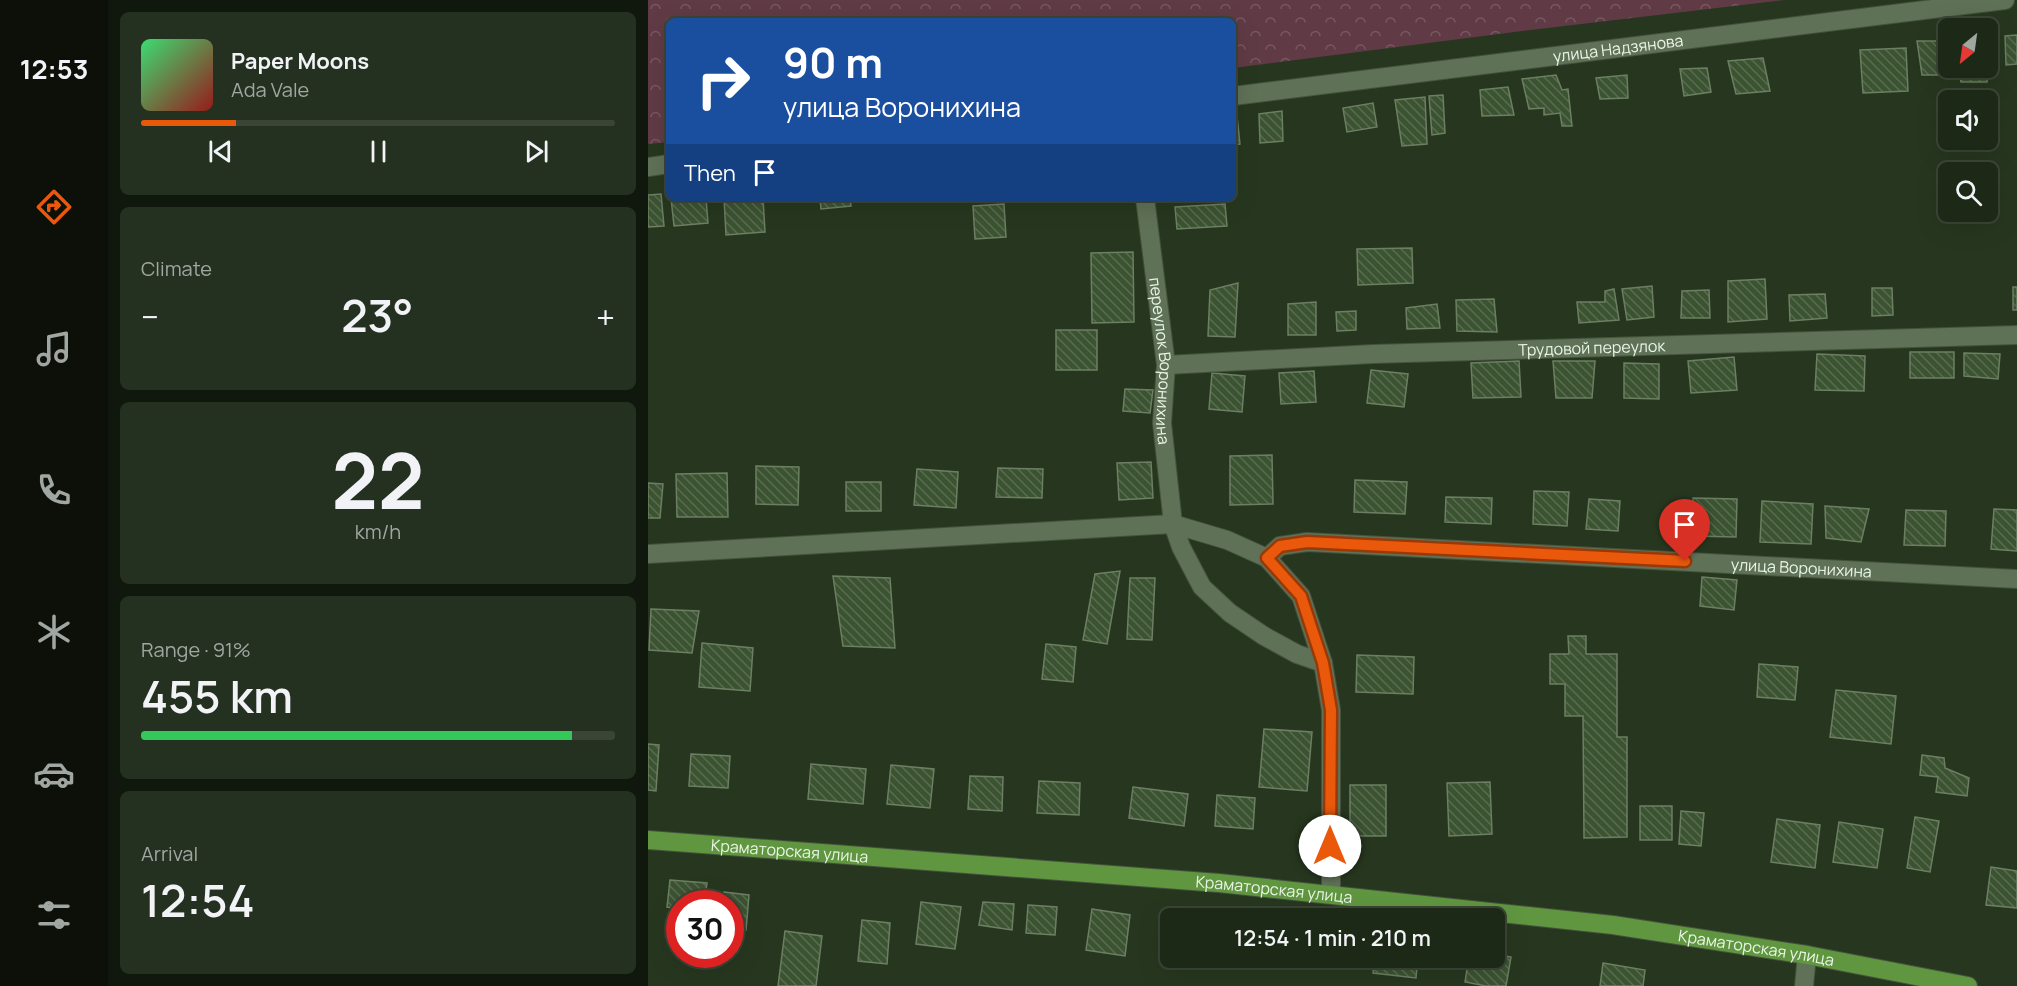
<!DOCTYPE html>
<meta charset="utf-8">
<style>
body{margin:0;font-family:Manrope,sans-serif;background:#253120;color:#f1f3f6;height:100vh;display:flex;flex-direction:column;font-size:22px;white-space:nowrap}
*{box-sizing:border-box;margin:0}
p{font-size:20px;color:#a0a6a1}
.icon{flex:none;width:33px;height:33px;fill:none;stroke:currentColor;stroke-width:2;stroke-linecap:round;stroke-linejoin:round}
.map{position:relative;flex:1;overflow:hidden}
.sheet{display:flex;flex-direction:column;gap:12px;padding:12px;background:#10170d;width:540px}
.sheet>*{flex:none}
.top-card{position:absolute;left:18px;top:18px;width:570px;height:183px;border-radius:9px;box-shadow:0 6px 24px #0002,0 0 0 2px #3b4536;background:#1a4fa0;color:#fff;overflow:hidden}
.needle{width:39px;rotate:209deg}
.controls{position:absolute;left:1290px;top:18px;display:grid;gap:12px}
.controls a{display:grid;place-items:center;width:60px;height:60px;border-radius:9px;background:#1d2917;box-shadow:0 6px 24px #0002,0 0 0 2px #3b4536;font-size:30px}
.speed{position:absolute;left:18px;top:890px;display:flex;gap:12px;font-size:30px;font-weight:700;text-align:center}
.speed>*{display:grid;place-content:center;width:78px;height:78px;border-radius:50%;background:#1d2917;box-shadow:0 6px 24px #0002,0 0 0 2px #3b4536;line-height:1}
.speed .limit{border:9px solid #d22;background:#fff;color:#111}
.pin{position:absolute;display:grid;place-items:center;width:51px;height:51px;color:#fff;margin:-62px -26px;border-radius:50% 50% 50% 0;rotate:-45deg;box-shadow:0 0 6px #0007}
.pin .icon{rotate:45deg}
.me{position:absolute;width:66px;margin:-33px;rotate:0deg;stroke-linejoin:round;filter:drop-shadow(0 0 4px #0008)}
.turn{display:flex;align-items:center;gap:21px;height:126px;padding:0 18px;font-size:27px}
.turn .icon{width:78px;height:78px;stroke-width:2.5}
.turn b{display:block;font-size:42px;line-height:51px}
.then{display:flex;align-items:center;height:57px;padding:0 18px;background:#0003;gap:12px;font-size:22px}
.big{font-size:45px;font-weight:600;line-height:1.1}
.sheet .tile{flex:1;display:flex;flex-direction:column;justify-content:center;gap:9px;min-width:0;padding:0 21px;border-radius:9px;background:#253120}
.sheet .dial{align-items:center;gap:0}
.dial b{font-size:78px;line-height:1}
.song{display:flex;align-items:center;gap:18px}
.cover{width:72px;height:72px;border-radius:9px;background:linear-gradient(135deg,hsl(140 70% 55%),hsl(0 70% 35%))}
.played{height:6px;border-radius:3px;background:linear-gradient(90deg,#ea580c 20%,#3b4536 20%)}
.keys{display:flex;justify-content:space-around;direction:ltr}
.heat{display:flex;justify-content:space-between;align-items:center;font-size:33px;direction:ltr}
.charge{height:9px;border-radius:4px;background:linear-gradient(90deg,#34c759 91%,#3b4536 0)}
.trip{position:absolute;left:512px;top:908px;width:345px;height:60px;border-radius:9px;background:#1d2917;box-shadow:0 6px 24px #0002,0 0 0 2px #3b4536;font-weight:600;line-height:60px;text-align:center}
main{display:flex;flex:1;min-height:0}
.menu{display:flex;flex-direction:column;width:108px;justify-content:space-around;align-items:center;background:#0c1009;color:#a0a6a1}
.menu .icon{width:42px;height:42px}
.menu .selected{color:#ea580c}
.menu b{font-size:27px;color:#f1f3f6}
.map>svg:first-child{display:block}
.forest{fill:url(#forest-crowns)}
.building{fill:url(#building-back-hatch);stroke:#6c7f63;stroke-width:1.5}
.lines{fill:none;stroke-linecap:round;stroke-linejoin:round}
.minor-casing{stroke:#44523d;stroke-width:20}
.major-casing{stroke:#44523d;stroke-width:20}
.minor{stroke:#5f7157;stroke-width:18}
.major{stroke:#609640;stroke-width:18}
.route-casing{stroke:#983908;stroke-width:15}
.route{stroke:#ea580c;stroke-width:10}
.labels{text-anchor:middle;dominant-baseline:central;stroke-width:4.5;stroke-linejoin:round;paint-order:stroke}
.street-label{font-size:16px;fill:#eaf5e6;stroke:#27371f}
</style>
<main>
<nav class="menu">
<b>12:53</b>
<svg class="icon selected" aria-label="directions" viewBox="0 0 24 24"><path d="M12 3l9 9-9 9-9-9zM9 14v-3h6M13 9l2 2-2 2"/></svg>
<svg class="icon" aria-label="music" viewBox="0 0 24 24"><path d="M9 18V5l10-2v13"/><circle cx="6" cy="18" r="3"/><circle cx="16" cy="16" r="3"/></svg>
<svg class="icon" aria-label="phone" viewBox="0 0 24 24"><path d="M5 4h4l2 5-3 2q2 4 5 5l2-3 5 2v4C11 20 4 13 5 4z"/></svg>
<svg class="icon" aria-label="climate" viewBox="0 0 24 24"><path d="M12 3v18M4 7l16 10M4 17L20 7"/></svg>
<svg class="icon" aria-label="car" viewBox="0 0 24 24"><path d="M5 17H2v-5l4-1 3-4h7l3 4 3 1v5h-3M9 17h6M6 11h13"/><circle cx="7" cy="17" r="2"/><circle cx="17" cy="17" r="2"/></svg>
<svg class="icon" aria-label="filters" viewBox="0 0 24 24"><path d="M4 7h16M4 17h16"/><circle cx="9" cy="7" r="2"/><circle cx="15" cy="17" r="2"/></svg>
</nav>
<section class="sheet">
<div class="tile">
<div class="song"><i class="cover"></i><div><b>Paper Moons</b><p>Ada Vale</p></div></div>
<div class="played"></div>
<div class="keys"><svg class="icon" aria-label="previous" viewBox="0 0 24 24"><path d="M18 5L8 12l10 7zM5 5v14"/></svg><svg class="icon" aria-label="pause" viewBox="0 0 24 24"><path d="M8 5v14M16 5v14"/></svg><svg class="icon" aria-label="next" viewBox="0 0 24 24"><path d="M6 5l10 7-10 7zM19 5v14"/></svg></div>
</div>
<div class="tile"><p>Climate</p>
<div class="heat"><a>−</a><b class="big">23°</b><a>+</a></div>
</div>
<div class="tile dial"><b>22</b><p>km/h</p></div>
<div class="tile"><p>Range · 91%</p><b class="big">455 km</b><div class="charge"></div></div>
<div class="tile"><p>Arrival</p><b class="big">12:54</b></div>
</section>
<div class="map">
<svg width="1369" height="986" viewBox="0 0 1369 986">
<defs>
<pattern id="forest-crowns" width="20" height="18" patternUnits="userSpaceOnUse" patternTransform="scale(1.5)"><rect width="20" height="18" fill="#603b46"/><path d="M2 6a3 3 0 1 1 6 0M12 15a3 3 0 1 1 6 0" fill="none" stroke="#775861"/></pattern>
<pattern id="building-back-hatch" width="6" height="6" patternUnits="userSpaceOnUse" patternTransform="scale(1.5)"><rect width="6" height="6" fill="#3c5332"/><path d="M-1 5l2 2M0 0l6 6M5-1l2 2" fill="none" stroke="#586c50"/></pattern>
</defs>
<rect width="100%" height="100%" fill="#27371f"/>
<polygon class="forest" points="0,0 1136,0 874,31 585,68 585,21 21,21 21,142 0,144"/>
<g class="building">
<polygon points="1369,35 1369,64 1358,65 1357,36"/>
<polygon points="1269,41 1291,41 1296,75 1274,75"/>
<polygon points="1258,48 1260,91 1215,93 1212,50"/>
<polygon points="1115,58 1122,91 1088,94 1080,61"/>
<polygon points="1059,68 1063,92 1036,96 1032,69"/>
<polygon points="1310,68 1339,68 1339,82 1313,82"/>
<polygon points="908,75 914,90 920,89 924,126 914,126 912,113 896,115 896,108 881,109 874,79"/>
<polygon points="979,75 980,98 952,99 948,78"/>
<polygon points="860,87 866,115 834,116 832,90"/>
<polygon points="795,95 797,133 784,135 781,96"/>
<polygon points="777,97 779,144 754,146 747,100"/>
<polygon points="725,103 729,127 699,132 695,108"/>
<polygon points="634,111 635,141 612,143 611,114"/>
<polygon points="589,116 592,144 585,145 585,117"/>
<polygon points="13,194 16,226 0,227 0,195"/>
<polygon points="23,198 58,198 60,223 26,226"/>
<polygon points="76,198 115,198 117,232 78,235"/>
<polygon points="172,198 202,198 203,206 173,209"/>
<rect x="219" y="198" width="28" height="4"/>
<polygon points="356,204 358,237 327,239 325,206"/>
<polygon points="577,204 579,226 529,229 527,207"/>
<polygon points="764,248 765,283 710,285 709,249"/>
<polygon points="485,252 486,322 444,323 443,253"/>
<polygon points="1117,279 1119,319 1080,322 1080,281"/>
<polygon points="590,283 587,337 560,336 562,290"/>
<polygon points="1004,286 1006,317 979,320 974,289"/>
<rect x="1365" y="287" width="4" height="23"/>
<polygon points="1224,288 1244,288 1245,315 1224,316"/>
<polygon points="966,289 971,320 931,323 929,302 957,302 957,291"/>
<polygon points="1061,290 1062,318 1033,318 1034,291"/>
<polygon points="1177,294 1179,318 1142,321 1141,295"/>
<polygon points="846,299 849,332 809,331 808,300"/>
<polygon points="668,302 668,335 640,335 640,304"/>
<polygon points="789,304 792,328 759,329 758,308"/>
<polygon points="708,311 708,330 689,331 688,312"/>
<rect x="408" y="330" width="41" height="40"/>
<rect x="1262" y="352" width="44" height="26"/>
<polygon points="1316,353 1352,354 1350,379 1316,376"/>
<polygon points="1169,354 1217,356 1216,391 1167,390"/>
<polygon points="1086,357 1089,390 1043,393 1040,361"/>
<polygon points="871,361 873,397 825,398 823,363"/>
<polygon points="905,361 947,361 944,398 908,398"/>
<polygon points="976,363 1011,364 1011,399 976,398"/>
<polygon points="723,370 760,374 756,407 719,403"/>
<polygon points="666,371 668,402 633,404 631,373"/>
<polygon points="564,373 597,376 594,412 561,409"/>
<polygon points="477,389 505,390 502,413 475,411"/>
<polygon points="624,455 625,504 582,505 582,456"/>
<polygon points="503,462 505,498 471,500 469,463"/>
<polygon points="108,466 151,467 150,505 108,504"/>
<polygon points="350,468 395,469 394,498 348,497"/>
<polygon points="269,469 310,472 308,508 266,505"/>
<polygon points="79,473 80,517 29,517 28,474"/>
<polygon points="707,480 759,482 757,514 706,512"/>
<rect x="198" y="482" width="35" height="29"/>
<polygon points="0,483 15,484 12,518 0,518"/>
<polygon points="886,491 921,492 919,526 885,524"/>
<polygon points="798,497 844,498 843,524 797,522"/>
<polygon points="1045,498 1089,499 1088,537 1044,536"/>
<polygon points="941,499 972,501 970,531 938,529"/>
<polygon points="1114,501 1165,504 1163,544 1112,542"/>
<polygon points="1177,506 1221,509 1213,542 1178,538"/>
<polygon points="1346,509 1369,510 1369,551 1343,549"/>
<polygon points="1258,510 1298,511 1297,546 1256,545"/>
<polygon points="472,571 459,644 435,640 447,574"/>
<polygon points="185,576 242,578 247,648 195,646"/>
<polygon points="1054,577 1089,580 1086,610 1052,606"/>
<polygon points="482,578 507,578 504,640 479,639"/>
<polygon points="3,609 51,611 44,653 1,650"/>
<polygon points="920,636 938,636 938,654 969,654 969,737 979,737 979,837 936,838 935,716 917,716 917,684 902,684 902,654 921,654"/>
<polygon points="54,643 105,648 102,691 51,687"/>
<polygon points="398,644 428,647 425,682 394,679"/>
<polygon points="709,655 766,657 765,694 708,692"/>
<polygon points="1111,664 1150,667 1147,700 1109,697"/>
<polygon points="1188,690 1248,696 1243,744 1182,737"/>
<polygon points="616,729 664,732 659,791 611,787"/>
<polygon points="0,744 11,745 8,791 0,790"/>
<polygon points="43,754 82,756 80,788 41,786"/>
<polygon points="1274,755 1296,758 1297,768 1321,778 1319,796 1288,792 1290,777 1272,775"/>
<polygon points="163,764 218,769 215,804 160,799"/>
<polygon points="243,765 286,769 282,808 239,804"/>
<polygon points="322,776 355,777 354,811 320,809"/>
<polygon points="391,781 432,783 431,815 389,813"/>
<polygon points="842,782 844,834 801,836 799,783"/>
<rect x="702" y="785" width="36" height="51"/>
<polygon points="485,787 540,794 536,826 481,818"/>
<polygon points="569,795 607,798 605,829 567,826"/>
<rect x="992" y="806" width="32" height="34"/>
<polygon points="1033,811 1056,813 1053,846 1031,844"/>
<polygon points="1267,817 1291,821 1282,872 1259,868"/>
<polygon points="1129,819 1172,825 1167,868 1123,862"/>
<polygon points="1191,822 1235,829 1229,868 1185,862"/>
<polygon points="1343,867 1369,871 1369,908 1338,905"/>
<polygon points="22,880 59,883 56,903 32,903 32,909 19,907"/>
<polygon points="76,892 101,895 98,930 82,928 82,903 75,903"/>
<polygon points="273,902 313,907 307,949 268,944"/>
<polygon points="335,902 366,904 364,930 331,925"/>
<polygon points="380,905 409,907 407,935 378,933"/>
<polygon points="444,909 482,915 477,956 438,950"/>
<polygon points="214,920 242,923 239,964 210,961"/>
<polygon points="137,931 174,936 168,986 130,986"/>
<polygon points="846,954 863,957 858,986 838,986 817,982 821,957 846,957"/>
<polygon points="582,957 631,957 630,965"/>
<polygon points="683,957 710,957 709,968 683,965"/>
<polygon points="727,957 770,957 768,978 725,973"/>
<polygon points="955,963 997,970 995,986 952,986"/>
</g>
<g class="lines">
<defs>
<g id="minor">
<path id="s1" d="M585 96 1357 0"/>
<polyline points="0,167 21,164"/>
<path id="s2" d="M497 198 518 365 514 423 525 524 533 547 554 587 582 613 616 636 649 654 675 663"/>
<path id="s3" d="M518 365 725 354 1369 335"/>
<polyline points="0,554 525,524 579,540 619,558 653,596 675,663 683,710 683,894"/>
<path id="s4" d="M619 558 632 546 659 542 1369 579"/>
<polyline points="1156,986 1159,955"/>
</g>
<g id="major">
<path id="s5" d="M0 840 571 883 965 925 1159 955 1320 986"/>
</g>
</defs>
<use href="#minor" class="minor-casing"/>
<use href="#major" class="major-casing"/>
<use href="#minor" class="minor"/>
<use href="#major" class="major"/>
</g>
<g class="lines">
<defs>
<polyline id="route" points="682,846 683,710 675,663 653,596 619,558 632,546 659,542 1037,561"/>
</defs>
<use href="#route" class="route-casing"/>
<use href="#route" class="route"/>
</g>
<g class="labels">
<g class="street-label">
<text stroke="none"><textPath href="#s1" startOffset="388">улица Надзянова</textPath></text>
<text stroke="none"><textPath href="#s3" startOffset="426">Трудовой переулок</textPath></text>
<text stroke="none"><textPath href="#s2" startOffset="164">переулок Воронихина</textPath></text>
<text stroke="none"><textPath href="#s4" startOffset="540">улица Воронихина</textPath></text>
<text stroke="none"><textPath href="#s5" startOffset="142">Краматорская улица</textPath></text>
<text stroke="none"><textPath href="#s5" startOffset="628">Краматорская улица</textPath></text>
<text stroke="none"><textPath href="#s5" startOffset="1114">Краматорская улица</textPath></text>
</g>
</g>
</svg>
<div class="controls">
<a><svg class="needle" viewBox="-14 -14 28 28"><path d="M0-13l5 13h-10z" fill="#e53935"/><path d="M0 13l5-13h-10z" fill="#a0a6a1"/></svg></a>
<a><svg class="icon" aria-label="sound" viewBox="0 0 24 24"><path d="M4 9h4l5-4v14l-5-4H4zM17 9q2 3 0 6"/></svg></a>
<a><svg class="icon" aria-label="search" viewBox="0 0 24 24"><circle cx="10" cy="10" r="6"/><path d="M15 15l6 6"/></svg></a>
</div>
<div class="speed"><div class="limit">30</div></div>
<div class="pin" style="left:1037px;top:561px;background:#d93025"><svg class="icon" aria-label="arrive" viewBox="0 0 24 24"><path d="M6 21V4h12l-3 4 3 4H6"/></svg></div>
<svg class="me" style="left:682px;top:846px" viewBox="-20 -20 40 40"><circle r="19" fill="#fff"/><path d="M0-13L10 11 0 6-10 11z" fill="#ea580c"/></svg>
<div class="trip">12:54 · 1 min · 210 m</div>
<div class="top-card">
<div class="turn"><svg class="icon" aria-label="right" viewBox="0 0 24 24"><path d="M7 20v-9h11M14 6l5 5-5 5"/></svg><div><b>90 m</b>улица Воронихина</div></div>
<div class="then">Then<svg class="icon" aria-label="arrive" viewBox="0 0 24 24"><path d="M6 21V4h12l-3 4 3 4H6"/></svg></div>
</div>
</div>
</main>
